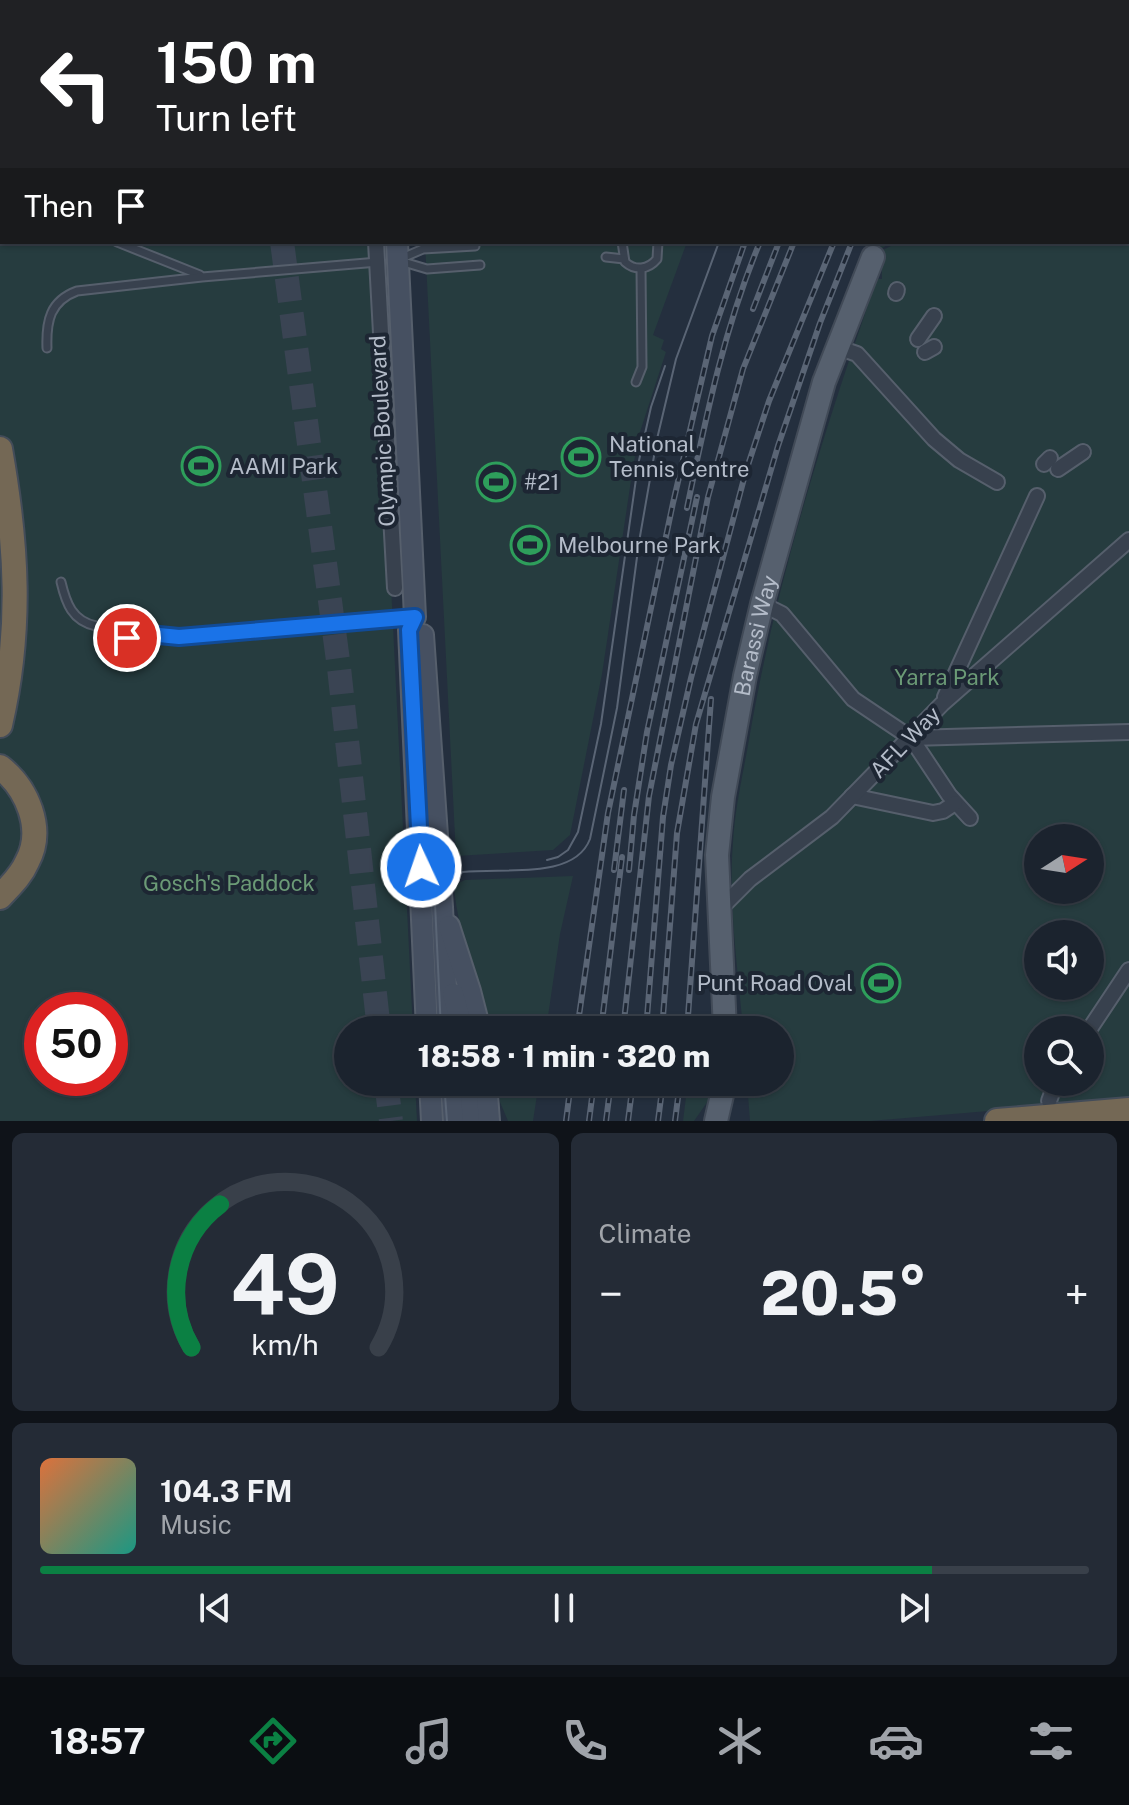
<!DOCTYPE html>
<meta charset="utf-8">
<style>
body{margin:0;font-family:"Public Sans",sans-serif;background:#242b36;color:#f1f3f6;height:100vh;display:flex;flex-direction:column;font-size:30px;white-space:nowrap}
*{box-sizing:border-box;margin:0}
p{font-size:26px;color:#a0a4aa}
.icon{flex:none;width:44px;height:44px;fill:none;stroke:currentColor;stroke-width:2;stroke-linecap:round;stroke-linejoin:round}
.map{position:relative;height:1121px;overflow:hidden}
.details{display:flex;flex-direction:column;gap:12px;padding:12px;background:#0f1319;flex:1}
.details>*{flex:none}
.banner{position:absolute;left:0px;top:0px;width:1130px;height:244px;box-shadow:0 2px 6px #0004,0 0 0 2px #39404a;background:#202124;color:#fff;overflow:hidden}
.needle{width:52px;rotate:78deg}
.fabs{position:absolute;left:1024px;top:824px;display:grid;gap:16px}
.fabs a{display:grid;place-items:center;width:80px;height:80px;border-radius:50%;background:#1b232e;box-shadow:0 2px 6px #0004,0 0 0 2px #39404a;font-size:40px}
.speed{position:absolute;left:24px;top:992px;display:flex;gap:16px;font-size:40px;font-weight:700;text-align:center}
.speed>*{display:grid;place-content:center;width:104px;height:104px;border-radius:50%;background:#1b232e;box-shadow:0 2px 6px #0004,0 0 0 2px #39404a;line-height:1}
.speed .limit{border:12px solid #d22;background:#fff;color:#111}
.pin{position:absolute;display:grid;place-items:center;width:68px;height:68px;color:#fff;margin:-34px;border:4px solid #fff;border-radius:50%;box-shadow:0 2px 8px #0007}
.me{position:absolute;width:88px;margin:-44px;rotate:357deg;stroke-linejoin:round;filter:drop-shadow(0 0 6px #0008)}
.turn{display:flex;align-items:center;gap:28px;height:168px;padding:0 24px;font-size:36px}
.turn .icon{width:104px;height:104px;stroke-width:2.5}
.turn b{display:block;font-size:56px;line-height:68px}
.then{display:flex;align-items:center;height:76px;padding:0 24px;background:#0003;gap:16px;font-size:30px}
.big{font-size:60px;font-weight:800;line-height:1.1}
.details .tile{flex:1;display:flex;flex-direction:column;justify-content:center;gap:12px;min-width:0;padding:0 28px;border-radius:12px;background:#242b36}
.details .dial{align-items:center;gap:0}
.dial svg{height:208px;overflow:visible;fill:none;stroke:#39404a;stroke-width:7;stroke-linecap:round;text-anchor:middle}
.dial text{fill:#f1f3f6;stroke:none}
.song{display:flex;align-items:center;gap:24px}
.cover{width:96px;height:96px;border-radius:12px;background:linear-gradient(135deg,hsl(20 70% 55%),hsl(170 70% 35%))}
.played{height:8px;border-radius:4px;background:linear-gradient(90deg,#0b8043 85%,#39404a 85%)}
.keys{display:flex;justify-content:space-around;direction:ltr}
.heat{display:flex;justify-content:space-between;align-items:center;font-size:44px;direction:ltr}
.details .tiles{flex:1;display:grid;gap:12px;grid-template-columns:1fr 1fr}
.tile:last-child{grid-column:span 2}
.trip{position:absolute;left:334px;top:1016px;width:460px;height:80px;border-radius:40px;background:#1b232e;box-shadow:0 2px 6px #0004,0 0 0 2px #39404a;font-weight:800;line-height:80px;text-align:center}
.menu{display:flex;height:128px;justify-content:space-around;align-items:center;background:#0b0e12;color:#a0a4aa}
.menu .icon{width:56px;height:56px}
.menu .current{color:#0b8043}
.menu b{font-size:36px;color:#f1f3f6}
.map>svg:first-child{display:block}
.green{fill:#263c3f;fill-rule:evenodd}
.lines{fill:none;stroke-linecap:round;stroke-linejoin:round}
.highway-tunnel{stroke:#3a4453;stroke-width:24;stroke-dasharray:24 12;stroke-linecap:butt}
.lane-casing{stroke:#565f6c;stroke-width:11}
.street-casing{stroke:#565f6c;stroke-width:18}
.secondary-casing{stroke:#565f6c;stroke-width:24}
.primary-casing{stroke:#414a57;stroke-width:26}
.highway-casing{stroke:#434c59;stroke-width:28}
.lane{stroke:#38414e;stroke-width:7}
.street{stroke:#38414e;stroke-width:14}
.secondary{stroke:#465061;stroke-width:20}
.primary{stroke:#56606e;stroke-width:22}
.highway{stroke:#746855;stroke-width:24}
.tram{stroke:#5a6575;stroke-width:2}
.rail-casing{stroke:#5a6575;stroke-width:6}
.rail{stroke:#1d2633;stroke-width:3;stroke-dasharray:9;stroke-linecap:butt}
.route-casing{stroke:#114b97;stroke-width:20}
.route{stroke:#1a73e8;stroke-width:14}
.labels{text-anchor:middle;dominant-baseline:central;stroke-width:8;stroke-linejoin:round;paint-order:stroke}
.street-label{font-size:22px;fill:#b4bcc9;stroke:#1d2633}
.poi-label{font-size:22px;fill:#b4bcc9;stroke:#1d2633;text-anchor:start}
.park-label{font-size:22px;fill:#6b9a76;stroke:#1d2633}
</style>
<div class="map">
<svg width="1129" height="1121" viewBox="0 0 1129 1121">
<rect width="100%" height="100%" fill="#242f3e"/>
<g class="green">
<path d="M0 0H361V2H2V242H374L413 1030H348V1082H415L417 1121H0ZM42 1010H110V1078H42Z"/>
<polygon points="415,0 828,0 826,2"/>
<path d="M998 0H1129V1099L870 1121H750L747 1082H780V1030H743C738 968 728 904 733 842 735 806 744 770 750 734 777 578 825 428 877 279H882L881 251 891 246 889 244 879 250 880 242H1128V2H996ZM1038 838H1090V890H1038ZM1038 934H1090V986H1038ZM1038 1030H1090V1082H1038Z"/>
<polygon points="425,242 687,242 653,335 664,340 661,349 666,352 639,435 633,467 602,674 570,835 553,850 456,856"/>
<path d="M573 876 560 934 546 1030H492C481 981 457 935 454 885L465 880Z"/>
<polygon points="498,1082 539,1082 533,1121 508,1121 500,1102"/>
<polygon points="687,1089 710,1089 708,1101 694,1121 683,1121"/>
</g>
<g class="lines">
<g class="highway-tunnel">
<polyline points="246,0 246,2"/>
<polyline points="282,242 339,668 379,1030"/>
<polyline points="386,1082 391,1121"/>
</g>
<defs>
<g id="lane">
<polyline points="795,0 798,2"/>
<polyline points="57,2 58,0"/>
<polyline points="818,2 819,0"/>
<polyline points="117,242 200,275"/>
<path d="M622 242 625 262C635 271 648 270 657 259L658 242"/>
<polyline points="606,257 624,259"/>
<polyline points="402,258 423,249 475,246"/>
<polyline points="400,261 427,269 480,265"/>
<path d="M47 348C46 321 50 301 77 291L202 277 378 262"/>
<polyline points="636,382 642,367 641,269"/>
<path d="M61 582C66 603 72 621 96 626"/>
<polyline points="127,638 159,635 179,637 409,618"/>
</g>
<g id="street">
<polyline points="376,242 395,588"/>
<polyline points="896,293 897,290"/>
<polyline points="918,339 934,316"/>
<polyline points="837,347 857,354 934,439 959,460 997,482"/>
<polyline points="925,352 934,347"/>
<polyline points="1044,464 1050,458"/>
<polyline points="1058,469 1083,452"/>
<polyline points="762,604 782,614 853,699 911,738 949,795 970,818"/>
<polyline points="945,697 1037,496"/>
<polyline points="911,738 1129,732"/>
<polyline points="852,796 933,813 943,811 955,803"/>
<polyline points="718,911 750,879 832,817 942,704 1129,540"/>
<polyline points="1089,1030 1129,970"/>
<polyline points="1049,1101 1056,1082"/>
</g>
<g id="secondary">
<polyline points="377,0 377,2"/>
<polyline points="394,0 394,2"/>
<polyline points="397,242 415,617 409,630 427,1030"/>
<polyline points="423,635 442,907 448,1030"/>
<polyline points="449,926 470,991 480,1030"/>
<polyline points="453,994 463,1030"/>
<polyline points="430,1082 432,1121"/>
<polyline points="451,1082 454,1121"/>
<polyline points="470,1082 473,1121"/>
<polyline points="486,1082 489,1121"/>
</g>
<g id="primary">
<polyline points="994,2 995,0"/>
<path id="s1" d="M725 1030 717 855 723 797 745 676 762 604 824 382 873 257"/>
<polyline points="716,1121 725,1082"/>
</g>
<g id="highway">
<polyline points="18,2 19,0"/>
<polyline points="0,42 2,38"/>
<path d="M0 449C17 545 22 630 0 725"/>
<path d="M0 767C27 788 45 829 27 862 21 876 10 886 0 897"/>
<polyline points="997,1121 1129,1110"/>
</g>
</defs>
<use href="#lane" class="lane-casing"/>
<use href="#street" class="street-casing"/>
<use href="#secondary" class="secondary-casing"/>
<use href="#primary" class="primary-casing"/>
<use href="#highway" class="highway-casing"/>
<use href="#lane" class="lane"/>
<use href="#street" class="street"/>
<use href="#secondary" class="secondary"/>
<use href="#primary" class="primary"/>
<use href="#highway" class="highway"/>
<g class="tram">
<polyline points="837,2 838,0"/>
<polyline points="547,860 558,857 568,850 578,832 601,724 638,465 651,407 665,366"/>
<path d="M441 1030 435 903 441 886 449 878 463 872C501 867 574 881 590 839L617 708 639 542 657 439 676 359 719 242"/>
<polyline points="444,1082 447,1121"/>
</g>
<defs>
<g id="rail">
<polyline points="855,2 856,0"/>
<polyline points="870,2 872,0"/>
<polyline points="900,2 901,0"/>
<polyline points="933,2 934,0"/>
<polyline points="950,2 951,0"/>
<polyline points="964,2 965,0"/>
<polyline points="753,309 779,242"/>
<path d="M687 508C706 417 724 328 760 242"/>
<polyline points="614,870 624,790"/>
<polyline points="629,870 634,815 647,732 697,497"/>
<polyline points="577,1030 608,813 673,503 712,336 745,242"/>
<polyline points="601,1030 622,857"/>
<polyline points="623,1030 649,796 708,497 743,369 794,242"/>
<polyline points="646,1030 663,817 671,765 691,678 746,471 769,401 834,242"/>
<polyline points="662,1030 677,833 696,724 778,446 820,323 852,242"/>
<polyline points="687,1030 711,699"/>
<polyline points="566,1121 571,1082"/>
<polyline points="589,1121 594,1082"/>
<polyline points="606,1121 611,1082"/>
<polyline points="628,1121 633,1082"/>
<polyline points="658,1121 663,1082"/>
<polyline points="675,1121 680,1082"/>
</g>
</defs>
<use href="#rail" class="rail-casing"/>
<use href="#rail" class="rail"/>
</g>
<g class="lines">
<defs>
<polyline id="route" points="127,638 159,635 179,637 415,617 409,630 421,867"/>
</defs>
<use href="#route" class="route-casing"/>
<use href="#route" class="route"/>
</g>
<defs>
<symbol id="stadium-ring" viewBox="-11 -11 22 22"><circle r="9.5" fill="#1d2633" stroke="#2e9e5b" stroke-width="1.5"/><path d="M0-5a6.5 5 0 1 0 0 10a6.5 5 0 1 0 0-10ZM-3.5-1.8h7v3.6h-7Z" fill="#2e9e5b"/></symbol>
</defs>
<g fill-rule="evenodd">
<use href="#stadium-ring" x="559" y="435" width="44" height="44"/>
<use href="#stadium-ring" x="179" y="444" width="44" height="44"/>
<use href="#stadium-ring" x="474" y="460" width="44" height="44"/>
<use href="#stadium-ring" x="508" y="523" width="44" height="44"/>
<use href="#stadium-ring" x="859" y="961" width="44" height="44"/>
</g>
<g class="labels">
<g class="street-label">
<text transform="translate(382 431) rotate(-93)">Olympic Boulevard</text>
<text stroke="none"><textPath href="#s1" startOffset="398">Barassi Way</textPath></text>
<text transform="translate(905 742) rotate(-46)">AFL Way</text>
</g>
<g class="poi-label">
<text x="609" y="444">National<tspan x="609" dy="25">Tennis Centre</tspan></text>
<text x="229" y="466">AAMI Park</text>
<text x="524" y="482">#21</text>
<text x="558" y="545">Melbourne Park</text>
<text x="853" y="983" text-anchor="end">Punt Road Oval</text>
</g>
<g class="park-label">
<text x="947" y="677">Yarra Park</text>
<text x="229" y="883">Gosch's Paddock</text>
</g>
</g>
</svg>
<div class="fabs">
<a><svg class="needle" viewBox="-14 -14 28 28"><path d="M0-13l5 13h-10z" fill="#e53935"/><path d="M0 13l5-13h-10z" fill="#a0a4aa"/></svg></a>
<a><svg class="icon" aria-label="sound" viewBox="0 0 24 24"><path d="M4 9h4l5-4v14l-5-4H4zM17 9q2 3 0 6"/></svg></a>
<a><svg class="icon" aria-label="search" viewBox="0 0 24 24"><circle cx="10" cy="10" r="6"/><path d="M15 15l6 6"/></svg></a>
</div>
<div class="speed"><div class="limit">50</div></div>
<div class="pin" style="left:127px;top:638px;background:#d93025"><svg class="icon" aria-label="arrive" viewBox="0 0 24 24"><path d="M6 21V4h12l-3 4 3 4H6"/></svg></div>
<svg class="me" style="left:421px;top:867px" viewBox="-20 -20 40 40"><circle r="17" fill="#1a73e8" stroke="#fff" stroke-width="3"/><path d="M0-11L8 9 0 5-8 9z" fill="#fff"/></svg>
<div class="trip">18:58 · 1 min · 320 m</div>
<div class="banner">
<div class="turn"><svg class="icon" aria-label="left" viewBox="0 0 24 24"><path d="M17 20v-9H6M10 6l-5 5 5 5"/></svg><div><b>150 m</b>Turn left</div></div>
<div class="then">Then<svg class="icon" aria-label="arrive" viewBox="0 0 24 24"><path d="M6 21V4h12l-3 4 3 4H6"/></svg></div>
</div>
</div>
<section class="details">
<div class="tiles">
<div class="tile dial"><svg viewBox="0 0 100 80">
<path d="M14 69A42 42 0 1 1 86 69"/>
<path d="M14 69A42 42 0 0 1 25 14" stroke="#0b8043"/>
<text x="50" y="56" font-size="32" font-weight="700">49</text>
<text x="50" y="72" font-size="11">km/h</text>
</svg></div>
<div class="tile"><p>Climate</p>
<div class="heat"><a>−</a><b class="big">20.5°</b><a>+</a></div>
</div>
<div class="tile">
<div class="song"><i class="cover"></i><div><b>104.3 FM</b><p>Music</p></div></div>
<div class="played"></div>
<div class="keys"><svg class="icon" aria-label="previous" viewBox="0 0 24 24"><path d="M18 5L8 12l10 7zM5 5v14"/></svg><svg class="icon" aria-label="pause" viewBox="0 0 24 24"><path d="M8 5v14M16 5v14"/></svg><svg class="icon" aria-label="next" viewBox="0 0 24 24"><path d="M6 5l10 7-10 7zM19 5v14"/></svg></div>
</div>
</div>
</section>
<nav class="menu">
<b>18:57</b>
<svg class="icon current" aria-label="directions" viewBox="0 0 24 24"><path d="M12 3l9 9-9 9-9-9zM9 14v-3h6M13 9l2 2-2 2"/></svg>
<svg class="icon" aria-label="music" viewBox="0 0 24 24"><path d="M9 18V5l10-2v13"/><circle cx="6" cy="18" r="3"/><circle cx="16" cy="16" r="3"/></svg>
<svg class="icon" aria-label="phone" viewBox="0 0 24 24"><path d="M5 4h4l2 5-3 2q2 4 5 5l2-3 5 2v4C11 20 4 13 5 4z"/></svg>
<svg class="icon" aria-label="climate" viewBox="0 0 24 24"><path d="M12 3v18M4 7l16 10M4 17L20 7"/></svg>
<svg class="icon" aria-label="car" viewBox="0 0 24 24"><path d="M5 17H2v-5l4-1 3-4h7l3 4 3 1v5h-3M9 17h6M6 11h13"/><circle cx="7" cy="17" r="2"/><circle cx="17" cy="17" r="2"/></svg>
<svg class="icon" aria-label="filters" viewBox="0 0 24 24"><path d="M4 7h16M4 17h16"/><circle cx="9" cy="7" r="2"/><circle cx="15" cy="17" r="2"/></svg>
</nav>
